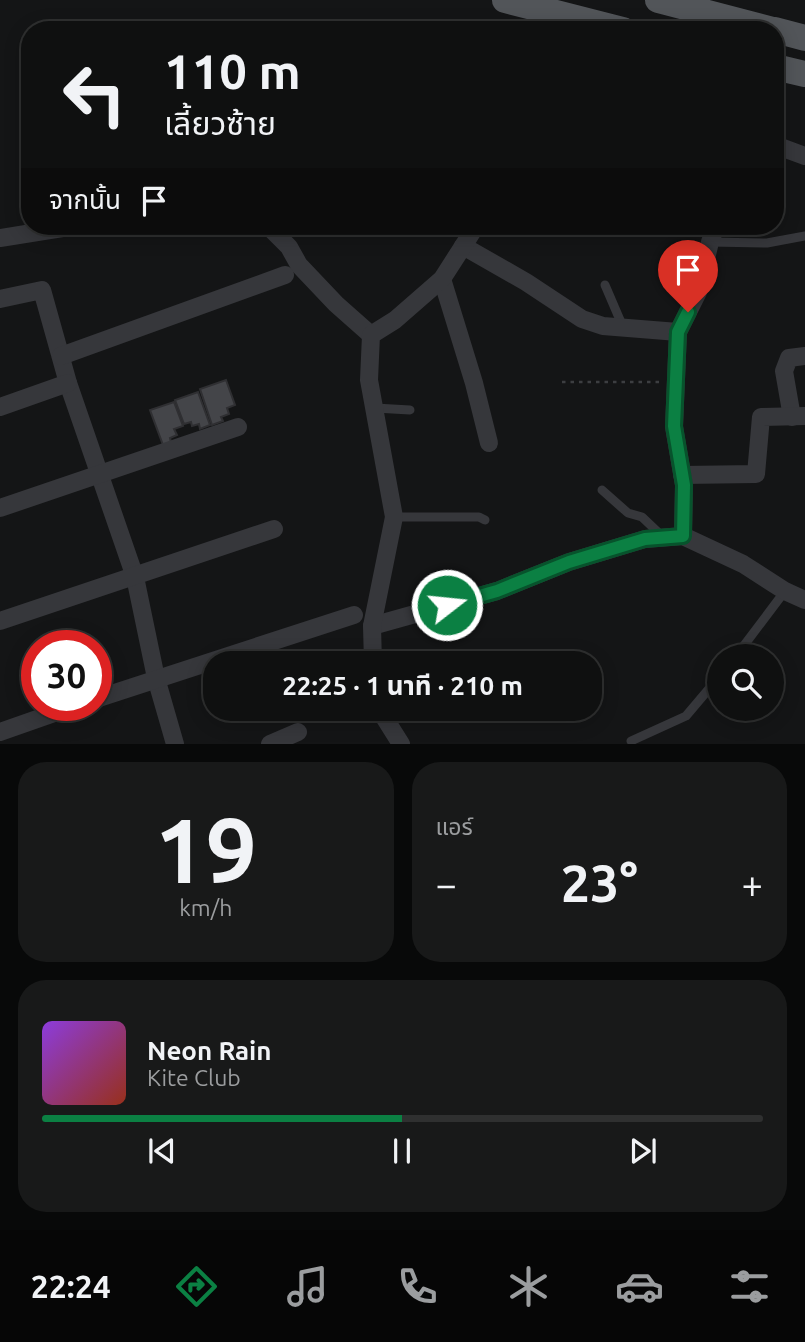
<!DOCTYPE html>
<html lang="th">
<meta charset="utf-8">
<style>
body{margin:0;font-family:Ubuntu,"Noto Sans Thai",sans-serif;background:#181919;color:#f1f3f6;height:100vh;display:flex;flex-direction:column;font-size:26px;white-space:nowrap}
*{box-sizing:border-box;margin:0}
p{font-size:23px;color:#9b9d9f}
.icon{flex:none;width:38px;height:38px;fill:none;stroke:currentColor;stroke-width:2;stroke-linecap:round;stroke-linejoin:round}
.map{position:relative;height:744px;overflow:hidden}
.drawer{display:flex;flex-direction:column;gap:18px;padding:18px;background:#080909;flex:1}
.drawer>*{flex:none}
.top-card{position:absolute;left:21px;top:21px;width:763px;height:214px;border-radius:28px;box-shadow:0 4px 18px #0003,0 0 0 2px #2f3030;background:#0f1010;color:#f1f3f6;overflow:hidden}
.tools{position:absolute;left:707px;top:644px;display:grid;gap:14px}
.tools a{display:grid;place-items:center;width:77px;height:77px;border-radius:50%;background:#0f1010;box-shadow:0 4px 18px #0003,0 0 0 2px #2f3030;font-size:35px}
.speed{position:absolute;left:21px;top:630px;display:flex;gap:14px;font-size:35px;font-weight:700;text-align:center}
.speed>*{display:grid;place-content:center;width:91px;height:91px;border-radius:50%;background:#0f1010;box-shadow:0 4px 18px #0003,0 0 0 2px #2f3030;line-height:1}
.speed .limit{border:10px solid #d22;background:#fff;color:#111}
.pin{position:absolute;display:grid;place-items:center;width:60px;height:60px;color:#fff;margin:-72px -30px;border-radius:50% 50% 50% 0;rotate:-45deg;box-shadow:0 0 7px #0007}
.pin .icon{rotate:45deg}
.me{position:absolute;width:77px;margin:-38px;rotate:74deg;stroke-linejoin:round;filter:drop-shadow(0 0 5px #0008)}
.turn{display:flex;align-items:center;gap:24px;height:147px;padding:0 28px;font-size:32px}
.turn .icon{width:91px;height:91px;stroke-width:2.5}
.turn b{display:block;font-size:49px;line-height:60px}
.then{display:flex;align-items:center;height:66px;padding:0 28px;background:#0003;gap:14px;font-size:26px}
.big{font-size:52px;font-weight:700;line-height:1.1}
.drawer .widget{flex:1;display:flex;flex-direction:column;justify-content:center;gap:10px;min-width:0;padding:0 24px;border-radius:28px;background:#181919}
.drawer .dial{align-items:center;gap:0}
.dial b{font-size:91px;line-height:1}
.song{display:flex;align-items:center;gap:21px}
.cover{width:84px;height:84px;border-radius:10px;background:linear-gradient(135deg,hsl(270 70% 55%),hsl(10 70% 35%))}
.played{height:7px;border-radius:4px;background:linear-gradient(90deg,#0b8043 50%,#2f3030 50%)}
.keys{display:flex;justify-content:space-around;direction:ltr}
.heat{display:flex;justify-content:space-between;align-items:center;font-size:38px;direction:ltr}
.drawer .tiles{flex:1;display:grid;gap:18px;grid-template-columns:1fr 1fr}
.widget:last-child{grid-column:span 2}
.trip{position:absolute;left:203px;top:651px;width:399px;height:70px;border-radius:28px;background:#0f1010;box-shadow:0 4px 18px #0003,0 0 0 2px #2f3030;font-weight:700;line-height:70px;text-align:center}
.menu{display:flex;height:112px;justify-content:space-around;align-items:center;background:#060606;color:#9b9d9f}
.menu .icon{width:49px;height:49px}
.menu .selected{color:#0b8043}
.menu b{font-size:32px;color:#f1f3f6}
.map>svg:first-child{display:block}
.building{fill:#444549;stroke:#2f2f32;stroke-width:2}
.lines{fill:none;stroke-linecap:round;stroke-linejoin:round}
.path{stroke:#3c3e41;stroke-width:2.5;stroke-dasharray:3.5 5;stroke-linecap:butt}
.lane{stroke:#36373b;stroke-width:9}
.street{stroke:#36373b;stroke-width:18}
.primary{stroke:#525559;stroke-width:26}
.route-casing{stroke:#07532c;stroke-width:18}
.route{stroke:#0b8043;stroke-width:12}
</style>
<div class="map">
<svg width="805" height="744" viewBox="0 0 805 744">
<rect width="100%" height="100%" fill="#141516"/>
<g class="building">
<polygon points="226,380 235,405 227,408 229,414 221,417 223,421 212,425 200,389"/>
<polygon points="198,392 210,425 200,429 199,424 192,426 191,422 184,424 175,400"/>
<polygon points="174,402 183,426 174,429 177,435 170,438 171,442 163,445 150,410"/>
</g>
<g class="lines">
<polyline class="path" points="562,382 659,382"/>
<g class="lane">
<polyline points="710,242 767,243 805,236"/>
<polyline points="605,285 623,327"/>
<polyline points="375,408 410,410"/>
<polyline points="602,490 628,513 642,517 662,536"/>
<polyline points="394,517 479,517 485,520"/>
<polyline points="736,656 785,591"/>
<polyline points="631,741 686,716 719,677"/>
</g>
<g class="street">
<polyline points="775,145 805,156"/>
<polyline points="268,226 289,247 299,265 336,304 371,335"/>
<polyline points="0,238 75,226"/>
<polyline points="463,246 526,282 582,319 603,326 678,332"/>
<polyline points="442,279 474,383 489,443"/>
<polyline points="0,299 42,290 68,383 135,577 156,678 175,744"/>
<polyline points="61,356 285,275"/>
<polyline points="0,407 68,383"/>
<polyline points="792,417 784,371 789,358 805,356"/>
<polyline points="682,475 756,474 761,417 805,416"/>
<polyline points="0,508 238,427"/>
<polyline points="683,536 684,485 674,427 678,332 698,292 710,242 716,226"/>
<polyline points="0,621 274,529"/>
<polyline points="372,626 497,591 569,562 645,539 683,536 743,564 785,591 805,600"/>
<polyline points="373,663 372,626 394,517 369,380 371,335 395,320 442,279 476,226"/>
<polyline points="96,699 354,615"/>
<polyline points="379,709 401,744"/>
<polyline points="0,732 77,705"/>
<polyline points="270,744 298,732"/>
</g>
<g class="primary">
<polyline points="505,0 623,30"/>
<polyline points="658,0 773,30"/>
<polyline points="775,30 805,38"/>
<polyline points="775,67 805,74"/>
</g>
</g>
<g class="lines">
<defs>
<polyline id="route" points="447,605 497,591 569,562 645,539 683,536 684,485 674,426 678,332 688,312"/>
</defs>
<use href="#route" class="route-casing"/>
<use href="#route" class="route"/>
</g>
</svg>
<div class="tools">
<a><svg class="icon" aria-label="search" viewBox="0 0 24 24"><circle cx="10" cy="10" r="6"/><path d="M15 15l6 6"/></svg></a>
</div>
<div class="speed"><div class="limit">30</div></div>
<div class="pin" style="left:688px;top:312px;background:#d93025"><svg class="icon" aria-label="arrive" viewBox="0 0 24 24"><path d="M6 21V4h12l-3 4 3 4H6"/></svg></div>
<svg class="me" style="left:447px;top:605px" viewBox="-20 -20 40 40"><circle r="17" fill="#0b8043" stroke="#fff" stroke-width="3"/><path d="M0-11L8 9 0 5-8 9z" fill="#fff"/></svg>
<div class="trip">22:25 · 1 นาที · 210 m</div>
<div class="top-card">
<div class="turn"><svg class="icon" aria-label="left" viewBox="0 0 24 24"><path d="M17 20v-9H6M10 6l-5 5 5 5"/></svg><div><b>110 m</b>เลี้ยวซ้าย</div></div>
<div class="then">จากนั้น<svg class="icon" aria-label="arrive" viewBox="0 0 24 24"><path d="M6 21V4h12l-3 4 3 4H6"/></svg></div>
</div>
</div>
<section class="drawer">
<div class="tiles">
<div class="widget dial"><b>19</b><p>km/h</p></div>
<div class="widget"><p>แอร์</p>
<div class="heat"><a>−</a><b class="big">23°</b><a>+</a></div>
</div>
<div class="widget">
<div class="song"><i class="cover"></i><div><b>Neon Rain</b><p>Kite Club</p></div></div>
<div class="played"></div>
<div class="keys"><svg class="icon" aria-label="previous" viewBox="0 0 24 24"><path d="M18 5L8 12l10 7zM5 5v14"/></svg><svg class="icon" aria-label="pause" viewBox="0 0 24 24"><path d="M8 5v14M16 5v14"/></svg><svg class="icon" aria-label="next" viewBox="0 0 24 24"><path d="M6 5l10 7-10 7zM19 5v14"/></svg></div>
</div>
</div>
</section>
<nav class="menu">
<b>22:24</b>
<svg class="icon selected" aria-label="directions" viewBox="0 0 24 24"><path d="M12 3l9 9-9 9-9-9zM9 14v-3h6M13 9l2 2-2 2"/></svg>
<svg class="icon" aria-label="music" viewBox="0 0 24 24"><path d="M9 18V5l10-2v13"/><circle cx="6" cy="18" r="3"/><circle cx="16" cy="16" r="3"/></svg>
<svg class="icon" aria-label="phone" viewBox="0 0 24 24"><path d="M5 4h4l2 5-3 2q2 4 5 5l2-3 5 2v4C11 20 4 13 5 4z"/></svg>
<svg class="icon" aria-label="climate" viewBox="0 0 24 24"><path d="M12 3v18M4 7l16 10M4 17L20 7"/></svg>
<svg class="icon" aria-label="car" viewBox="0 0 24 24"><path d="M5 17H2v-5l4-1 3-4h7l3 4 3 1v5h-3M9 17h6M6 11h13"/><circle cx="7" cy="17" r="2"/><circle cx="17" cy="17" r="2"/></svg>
<svg class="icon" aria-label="filters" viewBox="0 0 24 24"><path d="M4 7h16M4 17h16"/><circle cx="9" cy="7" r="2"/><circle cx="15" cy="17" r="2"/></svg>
</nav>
